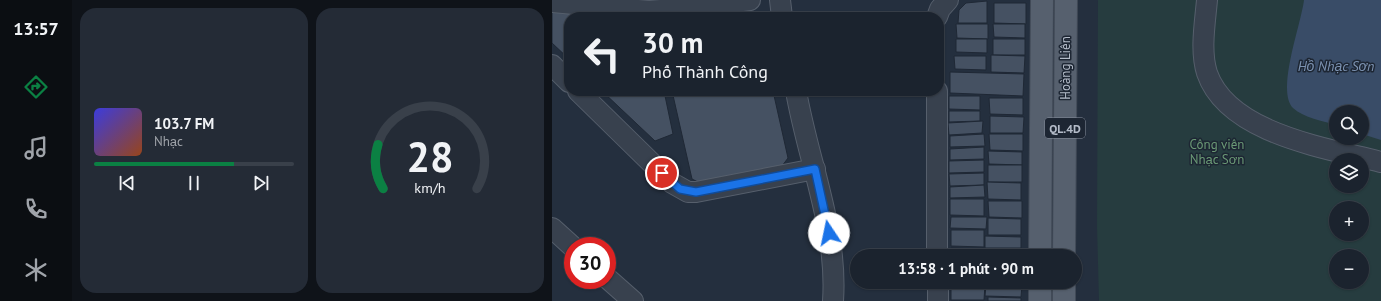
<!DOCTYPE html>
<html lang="vi">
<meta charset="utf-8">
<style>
body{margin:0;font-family:"PT Sans",sans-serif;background:#242b36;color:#f1f3f6;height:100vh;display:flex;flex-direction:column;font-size:15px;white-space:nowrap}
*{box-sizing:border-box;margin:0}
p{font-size:13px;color:#a0a4aa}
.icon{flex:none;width:22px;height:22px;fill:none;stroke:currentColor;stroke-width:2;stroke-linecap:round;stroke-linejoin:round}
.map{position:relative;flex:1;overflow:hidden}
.side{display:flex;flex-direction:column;gap:8px;padding:8px;background:#0f1319;width:480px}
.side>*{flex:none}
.banner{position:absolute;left:12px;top:12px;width:380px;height:84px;border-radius:16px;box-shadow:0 1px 3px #0004,0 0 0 1px #39404a;background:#1b232e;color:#f1f3f6;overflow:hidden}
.tools{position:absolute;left:777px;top:105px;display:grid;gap:8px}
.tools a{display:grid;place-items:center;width:40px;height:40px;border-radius:50%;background:#1b232e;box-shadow:0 1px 3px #0004,0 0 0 1px #39404a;font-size:20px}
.speed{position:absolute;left:12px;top:237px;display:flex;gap:8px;font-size:20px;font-weight:700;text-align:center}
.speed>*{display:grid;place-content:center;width:52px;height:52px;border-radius:50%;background:#1b232e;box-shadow:0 1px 3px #0004,0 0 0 1px #39404a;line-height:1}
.speed .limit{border:6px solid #d22;background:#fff;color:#111}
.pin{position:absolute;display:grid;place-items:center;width:34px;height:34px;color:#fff;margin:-17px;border:2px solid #fff;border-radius:50%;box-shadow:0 1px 4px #0007}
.me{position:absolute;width:44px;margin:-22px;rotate:349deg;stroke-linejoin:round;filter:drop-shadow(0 0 3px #0008)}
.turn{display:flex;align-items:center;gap:14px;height:84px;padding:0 12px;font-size:18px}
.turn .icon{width:52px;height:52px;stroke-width:2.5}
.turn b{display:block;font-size:28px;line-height:34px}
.side .widget{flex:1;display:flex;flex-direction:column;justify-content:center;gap:6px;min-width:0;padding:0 14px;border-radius:16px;background:#242b36}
.side .dial{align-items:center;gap:0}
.dial svg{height:104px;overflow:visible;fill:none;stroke:#39404a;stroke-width:7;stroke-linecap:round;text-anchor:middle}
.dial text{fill:#f1f3f6;stroke:none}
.song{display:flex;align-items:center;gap:12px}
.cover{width:48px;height:48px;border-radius:6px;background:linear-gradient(135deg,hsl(240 70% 55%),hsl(20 70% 35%))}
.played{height:4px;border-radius:2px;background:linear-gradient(90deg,#0b8043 70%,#39404a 70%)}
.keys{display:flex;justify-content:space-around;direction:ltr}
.side .tiles{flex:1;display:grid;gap:8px;grid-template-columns:repeat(2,1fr)}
.trip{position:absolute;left:298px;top:249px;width:232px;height:40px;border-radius:20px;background:#1b232e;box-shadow:0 1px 3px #0004,0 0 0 1px #39404a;font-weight:700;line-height:40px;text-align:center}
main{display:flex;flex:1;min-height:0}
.tabs{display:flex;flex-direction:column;width:72px;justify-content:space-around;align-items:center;background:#0b0e12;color:#a0a4aa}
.tabs .icon{width:28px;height:28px}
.tabs .selected{color:#0b8043}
.tabs b{font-size:18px;color:#f1f3f6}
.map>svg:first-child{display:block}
.green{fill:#263c3f;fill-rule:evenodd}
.water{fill:#394c67}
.building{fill:#455162;stroke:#1f2835}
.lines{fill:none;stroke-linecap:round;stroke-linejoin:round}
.minor-casing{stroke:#565f6c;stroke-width:22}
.major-casing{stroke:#414a57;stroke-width:24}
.minor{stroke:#38414e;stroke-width:20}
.major{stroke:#56606e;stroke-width:22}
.route-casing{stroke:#114b97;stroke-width:10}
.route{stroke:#1a73e8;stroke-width:7}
.labels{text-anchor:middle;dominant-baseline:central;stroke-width:3;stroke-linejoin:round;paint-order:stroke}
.shield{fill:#1d2633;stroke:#878f9c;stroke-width:1}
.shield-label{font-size:12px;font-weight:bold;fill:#b4bcc9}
.street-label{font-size:13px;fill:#b4bcc9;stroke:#1d2633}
.park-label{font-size:13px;fill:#6b9a76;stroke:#1d2633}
.water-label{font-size:14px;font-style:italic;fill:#7c92b1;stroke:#1d2633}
</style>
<main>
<nav class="tabs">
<b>13:57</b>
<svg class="icon selected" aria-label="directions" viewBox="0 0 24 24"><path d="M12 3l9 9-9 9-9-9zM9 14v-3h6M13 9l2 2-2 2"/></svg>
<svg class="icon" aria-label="music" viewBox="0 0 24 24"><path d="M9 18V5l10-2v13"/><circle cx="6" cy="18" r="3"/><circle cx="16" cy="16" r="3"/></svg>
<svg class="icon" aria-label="phone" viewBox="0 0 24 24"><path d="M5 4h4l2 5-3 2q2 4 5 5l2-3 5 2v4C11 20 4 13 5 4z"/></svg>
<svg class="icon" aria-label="climate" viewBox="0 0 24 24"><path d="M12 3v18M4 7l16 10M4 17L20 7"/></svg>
</nav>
<section class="side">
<div class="tiles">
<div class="widget">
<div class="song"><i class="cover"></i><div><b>103.7 FM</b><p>Nhạc</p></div></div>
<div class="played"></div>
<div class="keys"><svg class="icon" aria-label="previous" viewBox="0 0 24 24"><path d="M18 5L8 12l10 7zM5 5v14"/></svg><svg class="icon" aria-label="pause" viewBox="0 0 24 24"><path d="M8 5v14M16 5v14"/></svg><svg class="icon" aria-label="next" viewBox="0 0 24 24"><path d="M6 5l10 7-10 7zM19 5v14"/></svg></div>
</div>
<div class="widget dial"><svg viewBox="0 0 100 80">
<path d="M14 69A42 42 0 1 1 86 69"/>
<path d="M14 69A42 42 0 0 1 10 35" stroke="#0b8043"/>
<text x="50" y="56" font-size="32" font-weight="700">28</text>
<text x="50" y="72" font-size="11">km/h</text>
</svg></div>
</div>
</section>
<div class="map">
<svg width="829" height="301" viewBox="0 0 829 301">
<rect width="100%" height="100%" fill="#242f3e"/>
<path class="green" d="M546 0H829V301H547L545 226ZM784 112H810V138H784ZM784 160H810V186H784ZM784 208H810V234H784ZM784 256H810V282H784Z"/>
<path class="water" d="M752 0H829V140L810 134V112H784V125C771 121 752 118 741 108 724 90 749 25 752 0Z"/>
<g class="building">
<polygon points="435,1 435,23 406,23 407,10 414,3"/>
<polygon points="442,3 474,3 474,24 442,23"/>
<polygon points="0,6 91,17 17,17 17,59 0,43"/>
<polygon points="404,24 436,24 436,39 405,38"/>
<polygon points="441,24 473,24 473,38 442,37"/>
<polygon points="404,39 435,39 435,53 404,52"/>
<rect x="441" y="39" width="32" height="16"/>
<polygon points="439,55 473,56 472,73 439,72"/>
<polygon points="402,56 434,56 434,70 403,69"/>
<polygon points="398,72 472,74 471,96 398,93"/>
<polygon points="50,91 112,91 121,134 103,141"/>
<polygon points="120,91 221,91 236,158 230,166 152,185 140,179"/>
<polygon points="397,96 428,96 428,110 397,109"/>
<polygon points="437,98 471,98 471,115 438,114"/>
<polygon points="397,111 428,111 428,121 397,122"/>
<polygon points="438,116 472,117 471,133 438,133"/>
<polygon points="431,121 430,133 397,135 396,123"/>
<polygon points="432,134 433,146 398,147 398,136"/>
<polygon points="437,134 471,134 471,151 438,150"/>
<polygon points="432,147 432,159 398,160 398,149"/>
<polygon points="436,151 470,152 470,165 437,164"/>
<polygon points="432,160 432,172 397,173 397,161"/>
<rect x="436" y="165" width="34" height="17"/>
<polygon points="432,173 432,185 398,186 397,174"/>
<polygon points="435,182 469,183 469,200 436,199"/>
<polygon points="432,185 433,197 398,198 398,187"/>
<polygon points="398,199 432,199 432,216 398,215"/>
<polygon points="436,201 470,201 470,218 437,217"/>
<polygon points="399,217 435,217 434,229 398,228"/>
<polygon points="436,218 469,219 469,235 436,235"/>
<polygon points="399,230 432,230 432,247 399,246"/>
<polygon points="433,236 469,237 469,248 433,248"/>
<polygon points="399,248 433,249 433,256 399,256"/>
<rect x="436" y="249" width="33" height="7"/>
<polygon points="436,282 469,282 469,284 436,283"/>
<polygon points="399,283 433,284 432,300 399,300"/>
<polygon points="434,285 470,285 469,297 433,296"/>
<polygon points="436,297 469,298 469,301 436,301"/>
</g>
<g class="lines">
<defs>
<g id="minor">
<polyline points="228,0 230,17"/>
<path d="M655 0C653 23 648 51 655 73 676 134 775 148 829 162"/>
<polyline points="0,2 97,11 143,7 198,0"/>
<polyline points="385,17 388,9 396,0"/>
<polyline points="0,65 17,82"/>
<polyline points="26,91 120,183 136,192 144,192 263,169"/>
<path d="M244 91C256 161 286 229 281 301"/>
<polyline points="0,228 21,247"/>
<polyline points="385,256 385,91"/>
<polyline points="55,278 81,301"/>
<polyline points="386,282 386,301"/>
</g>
<g id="major">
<polyline points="488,256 490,0"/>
<polyline points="512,256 514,0"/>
<polyline points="488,301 488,282"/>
<polyline points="512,301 512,282"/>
</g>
</defs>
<use href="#minor" class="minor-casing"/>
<use href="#major" class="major-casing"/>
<use href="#minor" class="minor"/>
<use href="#major" class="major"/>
</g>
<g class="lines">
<defs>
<polyline id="route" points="110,173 128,189 144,192 263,169 277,233"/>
</defs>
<use href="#route" class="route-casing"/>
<use href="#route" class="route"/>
</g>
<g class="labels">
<rect class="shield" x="493" y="118" width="40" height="20" rx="3"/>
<g class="shield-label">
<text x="513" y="128">QL.4D</text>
</g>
<g class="street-label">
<text transform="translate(513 68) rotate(-90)">Hoàng Liên</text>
</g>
<g class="park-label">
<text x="665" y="144">Công viên<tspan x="665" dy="15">Nhạc Sơn</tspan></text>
</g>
<g class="water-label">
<text x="784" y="66">Hồ Nhạc Sơn</text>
</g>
</g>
</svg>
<div class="tools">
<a><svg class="icon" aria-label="search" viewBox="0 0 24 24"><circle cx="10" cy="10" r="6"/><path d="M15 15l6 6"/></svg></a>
<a><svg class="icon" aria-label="layers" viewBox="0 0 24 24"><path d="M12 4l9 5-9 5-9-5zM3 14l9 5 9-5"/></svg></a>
<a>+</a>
<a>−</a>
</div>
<div class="speed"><div class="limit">30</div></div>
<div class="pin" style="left:110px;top:173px;background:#d93025"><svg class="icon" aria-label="arrive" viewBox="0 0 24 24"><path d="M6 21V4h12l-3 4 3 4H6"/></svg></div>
<svg class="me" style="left:277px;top:233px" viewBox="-20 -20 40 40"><circle r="19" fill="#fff"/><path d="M0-13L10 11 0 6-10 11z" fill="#1a73e8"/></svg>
<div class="trip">13:58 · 1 phút · 90 m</div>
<div class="banner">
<div class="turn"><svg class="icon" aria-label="left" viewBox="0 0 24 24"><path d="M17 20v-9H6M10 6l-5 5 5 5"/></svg><div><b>30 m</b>Phố Thành Công</div></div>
</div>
</div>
</main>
